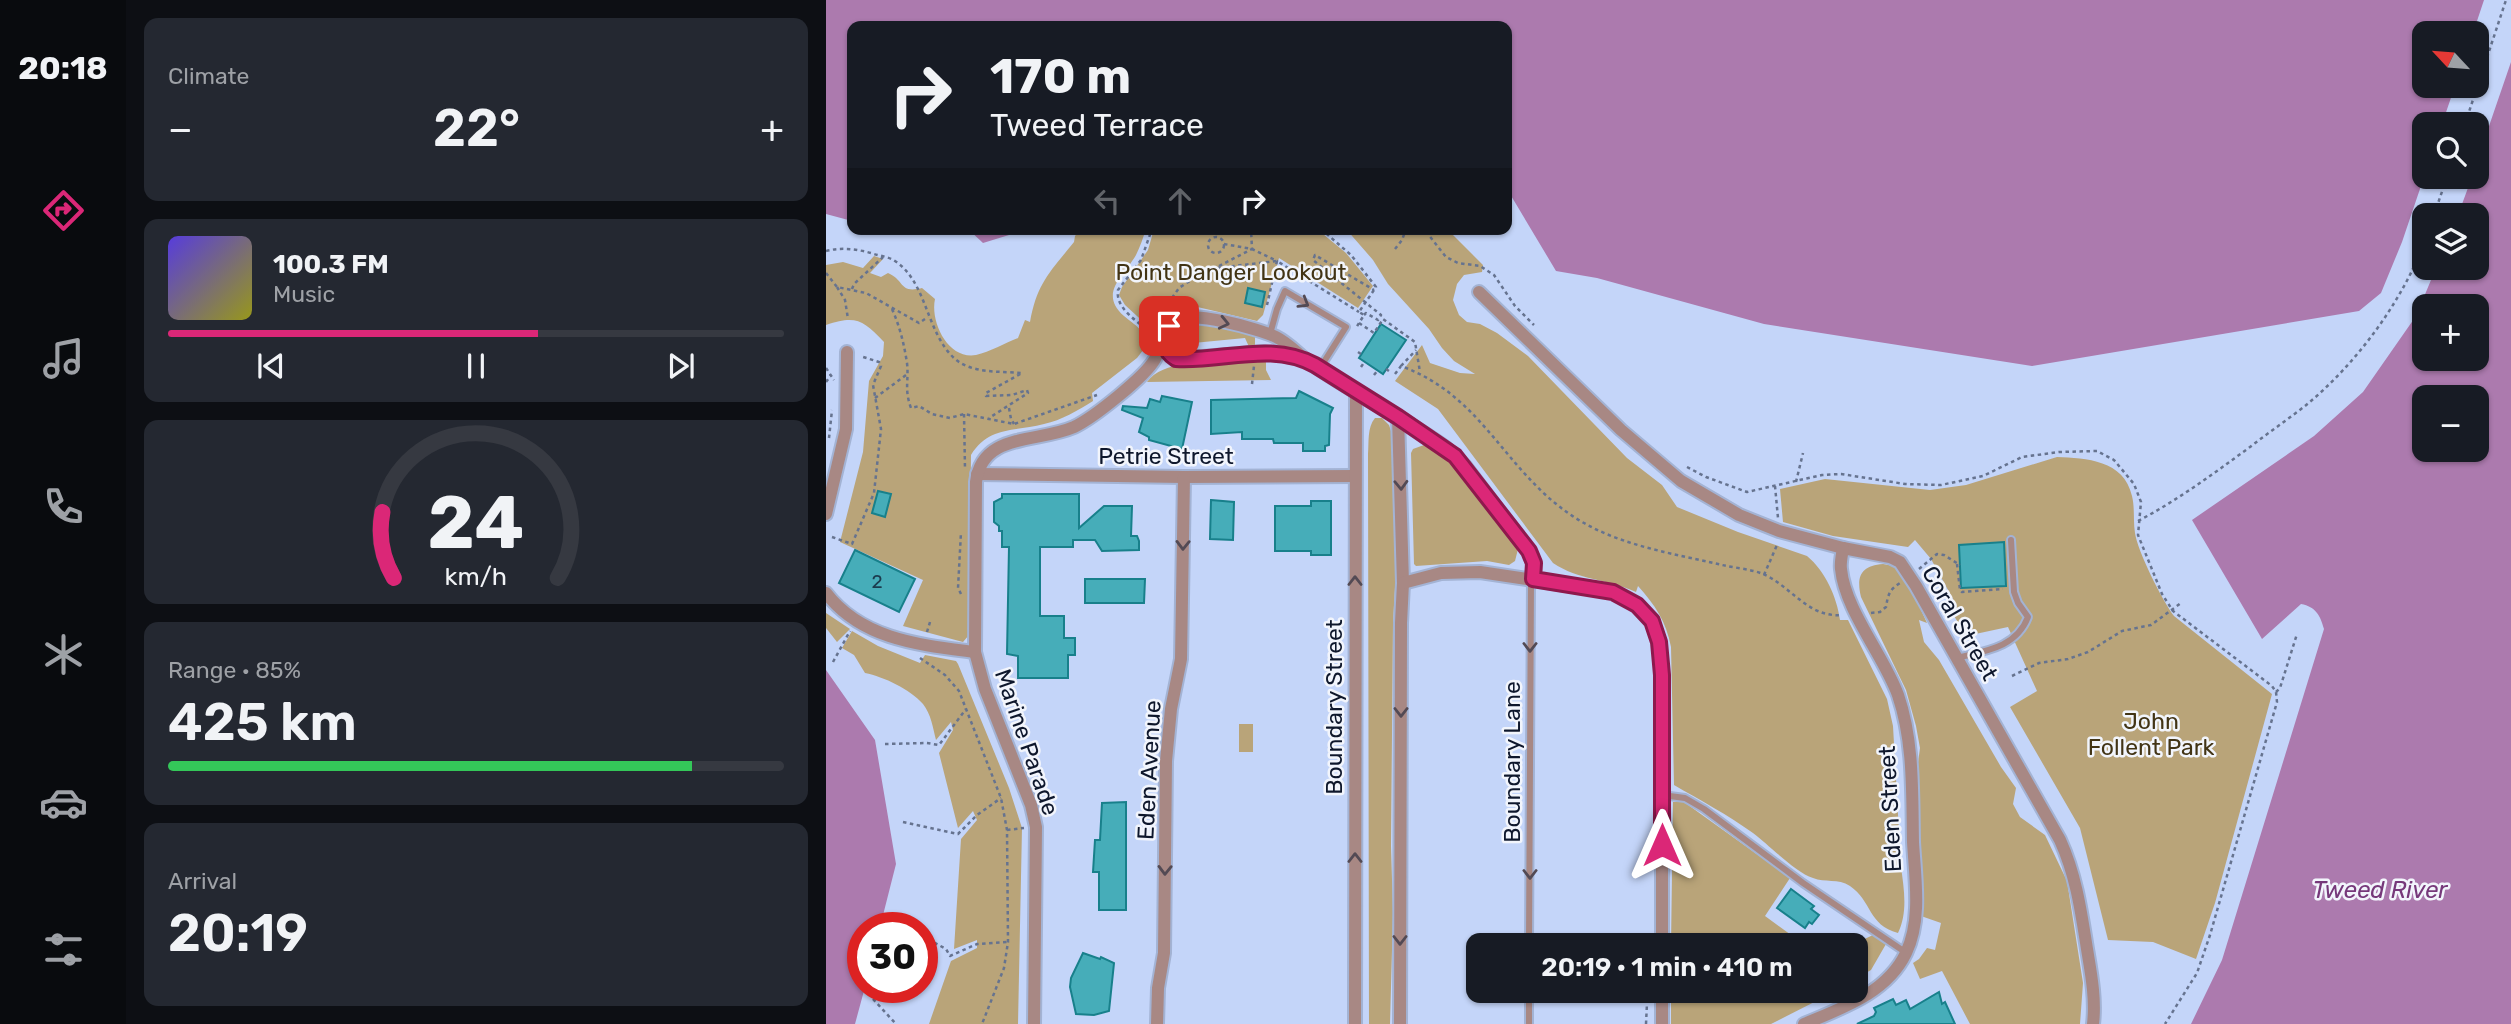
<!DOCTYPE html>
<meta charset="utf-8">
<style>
body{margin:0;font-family:Rubik,sans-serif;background:#242831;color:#f1f3f6;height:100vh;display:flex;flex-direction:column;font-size:26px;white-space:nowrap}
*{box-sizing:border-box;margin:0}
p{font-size:23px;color:#9ea1a6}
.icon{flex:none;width:38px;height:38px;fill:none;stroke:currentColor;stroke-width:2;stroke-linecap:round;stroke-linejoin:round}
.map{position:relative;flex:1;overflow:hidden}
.sheet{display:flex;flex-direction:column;gap:18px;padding:18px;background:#0d0f14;width:700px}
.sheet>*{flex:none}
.banner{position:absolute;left:21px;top:21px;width:665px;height:214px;border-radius:14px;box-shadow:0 2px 5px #0004;background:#171b24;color:#f1f3f6;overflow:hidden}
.needle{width:46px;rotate:296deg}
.controls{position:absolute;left:1586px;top:21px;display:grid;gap:14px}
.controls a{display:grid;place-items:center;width:77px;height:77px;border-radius:14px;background:#171b24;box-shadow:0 2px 5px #0004;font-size:35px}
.speed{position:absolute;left:21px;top:912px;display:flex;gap:14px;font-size:35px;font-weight:700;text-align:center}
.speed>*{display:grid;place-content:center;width:91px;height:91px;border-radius:50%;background:#171b24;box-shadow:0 2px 5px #0004;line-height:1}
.speed .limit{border:10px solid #d22;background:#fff;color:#111}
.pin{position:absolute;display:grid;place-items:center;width:60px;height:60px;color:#fff;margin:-30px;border-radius:14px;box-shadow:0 4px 10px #0006}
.me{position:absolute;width:77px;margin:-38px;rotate:0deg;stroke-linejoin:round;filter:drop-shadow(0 0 5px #0008)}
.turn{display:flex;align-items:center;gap:24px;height:147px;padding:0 28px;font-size:32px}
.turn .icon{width:91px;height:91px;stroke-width:2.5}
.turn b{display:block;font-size:49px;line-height:60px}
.lanes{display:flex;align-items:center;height:66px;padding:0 28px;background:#0003;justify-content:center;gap:35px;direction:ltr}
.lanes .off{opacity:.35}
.big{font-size:52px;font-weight:600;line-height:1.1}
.sheet .widget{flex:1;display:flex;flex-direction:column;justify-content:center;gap:10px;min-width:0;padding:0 24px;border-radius:14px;background:#242831}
.sheet .dial{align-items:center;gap:0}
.dial svg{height:182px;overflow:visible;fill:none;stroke:#363941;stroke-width:7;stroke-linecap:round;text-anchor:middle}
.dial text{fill:#f1f3f6;stroke:none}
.song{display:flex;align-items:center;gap:21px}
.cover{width:84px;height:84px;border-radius:10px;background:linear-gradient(135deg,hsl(250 70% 55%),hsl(60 70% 35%))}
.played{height:7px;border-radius:4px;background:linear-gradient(90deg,#db2777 60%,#363941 60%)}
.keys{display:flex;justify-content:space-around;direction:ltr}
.heat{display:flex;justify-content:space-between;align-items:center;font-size:38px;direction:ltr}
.charge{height:10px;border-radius:5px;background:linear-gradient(90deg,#34c759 85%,#363941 0)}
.trip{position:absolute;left:640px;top:933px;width:402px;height:70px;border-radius:14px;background:#171b24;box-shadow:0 2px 5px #0004;font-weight:600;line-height:70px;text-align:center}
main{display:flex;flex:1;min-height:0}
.tabs{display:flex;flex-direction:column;width:126px;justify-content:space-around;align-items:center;background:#090b0e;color:#9ea1a6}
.tabs .icon{width:49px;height:49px}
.tabs .on{color:#db2777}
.tabs b{font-size:32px;color:#f1f3f6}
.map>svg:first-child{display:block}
.green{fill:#b9a479}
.water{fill:#ac7aae;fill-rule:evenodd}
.building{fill:#46adb9;stroke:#18808b;stroke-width:2}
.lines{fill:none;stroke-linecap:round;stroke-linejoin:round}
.service-casing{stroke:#a3b3d4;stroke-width:10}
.minor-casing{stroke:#a3b3d4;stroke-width:16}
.path{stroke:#66738f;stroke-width:2.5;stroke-dasharray:3.5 3.5;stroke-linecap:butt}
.service{stroke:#a88884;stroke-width:6}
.minor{stroke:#a88884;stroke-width:12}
.oneway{stroke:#534a54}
.route-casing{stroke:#8e194d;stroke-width:18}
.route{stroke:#db2777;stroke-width:12}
.labels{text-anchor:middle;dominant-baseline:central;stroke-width:5;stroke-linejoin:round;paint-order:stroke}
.number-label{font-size:19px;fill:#1c3c4f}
.park-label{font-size:23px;fill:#423415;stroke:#f2f5fc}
.street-label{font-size:23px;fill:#0e172c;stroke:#f2f5fc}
.water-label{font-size:24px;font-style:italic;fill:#76387a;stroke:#f2f5fc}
</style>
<main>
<nav class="tabs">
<b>20:18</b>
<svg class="icon on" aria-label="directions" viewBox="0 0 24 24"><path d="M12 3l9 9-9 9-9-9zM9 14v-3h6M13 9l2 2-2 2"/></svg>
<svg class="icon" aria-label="music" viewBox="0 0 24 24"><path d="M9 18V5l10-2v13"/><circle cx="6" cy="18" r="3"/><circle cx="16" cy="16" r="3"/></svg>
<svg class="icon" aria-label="phone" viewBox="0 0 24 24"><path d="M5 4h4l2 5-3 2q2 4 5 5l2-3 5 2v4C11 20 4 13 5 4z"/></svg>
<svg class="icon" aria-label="climate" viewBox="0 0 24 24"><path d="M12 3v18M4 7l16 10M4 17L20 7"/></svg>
<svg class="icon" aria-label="car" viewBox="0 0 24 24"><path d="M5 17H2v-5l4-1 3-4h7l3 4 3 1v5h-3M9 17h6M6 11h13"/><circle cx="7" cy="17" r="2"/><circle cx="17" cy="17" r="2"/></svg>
<svg class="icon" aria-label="filters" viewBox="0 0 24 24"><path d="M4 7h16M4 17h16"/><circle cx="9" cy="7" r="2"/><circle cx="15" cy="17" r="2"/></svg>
</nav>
<section class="sheet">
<div class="widget"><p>Climate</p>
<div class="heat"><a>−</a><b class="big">22°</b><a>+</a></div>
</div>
<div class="widget">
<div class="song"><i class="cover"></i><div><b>100.3 FM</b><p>Music</p></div></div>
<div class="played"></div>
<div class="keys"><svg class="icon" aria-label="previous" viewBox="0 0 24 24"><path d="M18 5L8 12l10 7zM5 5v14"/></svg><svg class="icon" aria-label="pause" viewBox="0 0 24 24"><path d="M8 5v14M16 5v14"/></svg><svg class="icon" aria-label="next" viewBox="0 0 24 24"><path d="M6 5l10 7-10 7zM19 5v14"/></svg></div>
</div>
<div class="widget dial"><svg viewBox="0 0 100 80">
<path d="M14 69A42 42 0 1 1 86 69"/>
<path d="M14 69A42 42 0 0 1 9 40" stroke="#db2777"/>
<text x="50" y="56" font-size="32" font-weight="700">24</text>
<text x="50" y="72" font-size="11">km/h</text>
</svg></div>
<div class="widget"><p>Range · 85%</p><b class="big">425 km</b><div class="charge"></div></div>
<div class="widget"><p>Arrival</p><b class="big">20:19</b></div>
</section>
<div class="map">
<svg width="1685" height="1024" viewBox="0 0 1685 1024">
<rect width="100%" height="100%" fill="#c4d5f9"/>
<g class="green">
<path d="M255 229H320C317 238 314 247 310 255 298 276 272 293 298 316 310 326 318 329 321 345L311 358 266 393 267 401C251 411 236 420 218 424 188 432 163 426 145 455L143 635 137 642 77 626 97 580 14 542 37 452 43 381 57 356 58 342C37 320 30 315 0 325V265L17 262 37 268 48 256 57 259 44 273 55 277 62 273C79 280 73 294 96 288L109 299C104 322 122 360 150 355 164 352 179 343 192 338L199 320 204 322C211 283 224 272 248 242L249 236Z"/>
<polygon points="328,229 491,229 520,253 547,286 532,308 453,258 437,315 431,321 363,305 344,310 324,328 299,305 293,295 296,287 322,250"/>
<path d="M520 229H621L657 265 656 272 638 275 631 284 627 300 633 315 641 322 654 324 671 333 702 356 801 458 836 485 851 507 912 532 981 556C999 571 1011 597 1014 620H1022L1061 699 1067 726 1075 867C1078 889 1082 912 1072 933 1042 925 1046 901 1024 886 1012 878 999 883 987 878 969 872 943 845 927 833 902 815 874 800 848 785L845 647C840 621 829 605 812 586L810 592C782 579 752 580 727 563L612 409 569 381 596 345 604 363 634 373 649 374 628 361 616 348 603 329 562 284 547 260Z"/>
<polygon points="371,322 427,335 429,337 429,348 424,349 419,338 357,344 363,353 351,349 347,343 351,329 362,323"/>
<path d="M403 360 440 362V370L445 380 321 382C337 360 379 363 403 360Z"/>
<path d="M549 418H556L563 425 567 437 568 468 570 570 567 623 565 846 567 913 564 1024H543L542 454C543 443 541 427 549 418Z"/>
<path d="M598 445C628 456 673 521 692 549L689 561 683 565 661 561 590 566 588 564 585 453 587 449Z"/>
<path d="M1231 457C1260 458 1298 460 1306 496 1309 508 1307 521 1309 533 1311 550 1337 602 1348 616L1446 694 1389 903 1370 959 1327 942 1282 940 1254 828 1184 707 1211 691 1182 627 1140 636 1124 609 1127 599 1105 559 1089 540 1082 547 1007 536 957 522 954 489 999 479 1104 490 1140 485Z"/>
<path d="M1057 564 1068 566 1090 599 1101 623 1093 620 1098 642 1113 660 1175 767 1190 788 1187 804 1194 817 1219 835 1241 881 1257 983 1254 1024H1144L1116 971 1094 979 1087 963 1093 959 1101 948 1109 950 1115 923 1095 916 1096 875 1089 785 1094 748 1090 726 1080 690 1035 597C1030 576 1035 566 1057 564Z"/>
<polygon points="0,613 24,629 11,642 0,628"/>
<path d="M26 631 52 646 94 663 99 655 130 661 132 664 183 788 196 828 192 1024H103L125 961 151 948V940L128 949 135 839 151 820 147 811 132 828 113 753 127 730 125 722 110 740C107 728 105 714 97 704 84 689 58 677 39 673L28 655 16 648Z"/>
<rect x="413" y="724" width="14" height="28"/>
<polygon points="847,802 858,802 964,878 939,916 979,945 845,945"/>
<polygon points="1047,935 1060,944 1045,970 1031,978 1031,945 1026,945"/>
<polygon points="845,991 845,990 1010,991 945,1024 845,1024"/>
</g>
<g class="water">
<polygon points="0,0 1658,0 1647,33 1598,33 1598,86 1629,86 1616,124 1598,124 1598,177 1576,242 1555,293 1533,311 1206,366 938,324 771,278 730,271 681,189 681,26 26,26 26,221 0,214"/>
<path d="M1685 62V1024H1365L1396 960 1498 629C1494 615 1490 607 1475 604L1436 639 1366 520 1488 436 1537 392 1590 316 1610 268H1650V215H1632L1646 177H1650V164ZM1650 306V359H1598V306ZM1650 397V450H1598V397Z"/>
<polygon points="142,229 203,229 157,243"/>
<polygon points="0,670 49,740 70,864 54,927 37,928 37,987 39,987 29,1024 0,1024"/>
</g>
<g class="building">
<polygon points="422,288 439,292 436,307 419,303"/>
<polygon points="555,324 580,340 557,374 533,358"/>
<polygon points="473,391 507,408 504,414 503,445 499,446 499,451 477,451 477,443 448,443 447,439 416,439 416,432 385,434 385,400 470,398"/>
<polygon points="336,396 366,402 356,449 323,440 323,437 313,432 317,418 296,410 297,406 321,408 324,399 334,402"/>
<polygon points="52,491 65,494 59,517 46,513"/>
<polygon points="176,494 253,494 253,528 278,506 306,506 305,536 311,536 313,541 313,550 276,551 269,540 247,540 247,547 214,547 214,616 238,616 238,638 249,638 249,655 242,655 242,678 192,678 192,656 181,654 183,547 176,547 176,531 173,531 173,526 168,522 168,502 176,498"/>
<polygon points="385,500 408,502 407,540 384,539"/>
<polygon points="485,501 505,501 505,555 485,555 485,551 449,551 449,506 485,506"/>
<polygon points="1178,542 1180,586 1135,588 1133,545"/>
<polygon points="29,550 89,579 73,612 13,583"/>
<polygon points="259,579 319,579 318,603 259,603"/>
<polygon points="300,802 300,910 273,910 273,872 267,872 269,840 274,840 276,803"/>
<polygon points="965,889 988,906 985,909 993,915 986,924 983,922 979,928 951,908"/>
<polygon points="257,953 274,959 275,957 288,963 283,1011 268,1015 250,1014 244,987 245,978"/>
<polygon points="1113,992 1116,1004 1119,1002 1129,1024 1031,1024 1048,1016 1050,1012 1048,1008 1067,999 1070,1005 1080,1000 1084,1009"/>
</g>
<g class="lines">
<defs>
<g id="service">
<polyline points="444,334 451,309 459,291 520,327 494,368"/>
<path d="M1130 658C1159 651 1190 648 1202 617L1192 603 1188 592 1185 540"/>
<polyline points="836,795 859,798 878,809 977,883 1079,952"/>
<polyline points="703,945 705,581"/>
<polyline points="703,1024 703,990"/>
</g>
<g id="minor">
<path d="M653 292 795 430 855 481 913 515 953 531 1017 548 1064 557 1074 562 1090 586 1234 840C1250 875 1255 911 1261 949 1265 973 1270 999 1267 1024"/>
<polyline points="339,338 341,351 352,359 438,352 477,359"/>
<polyline points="572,417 577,583 575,623 574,1024"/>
<polyline points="151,474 358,477 529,476"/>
<polyline points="0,514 20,429 21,352"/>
<polyline points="577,583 615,573 654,572 787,592 811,605 826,621 833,642 836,675 836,945"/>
<path d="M0 593C36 640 95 645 149 652"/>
<path d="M208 1024 210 827 205 805 159 689 149 652 150 482C156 432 212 443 248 427 267 418 319 377 329 359 336 347 337 329 348 321 362 309 434 329 450 337 462 343 470 352 480 360 525 392 575 416 620 448L639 466 703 551 708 563 707 579"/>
<polyline points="331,1024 332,988 338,953 340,761 345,709 355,659 358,477"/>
<polyline points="529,1024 530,391"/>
<polyline points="836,1024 836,990"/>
<path d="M978 1024C1016 1008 1061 993 1080 953 1096 920 1089 877 1087 842 1086 793 1088 742 1072 695 1058 656 1019 610 1015 569 1014 563 1016 555 1017 548"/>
</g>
</defs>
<use href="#service" class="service-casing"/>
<use href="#minor" class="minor-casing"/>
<g class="path">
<polyline points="1639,124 1680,0"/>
<polyline points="1608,215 1621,177"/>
<polyline points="495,229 525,255 550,287 533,312 538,315 530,328"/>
<polyline points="593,229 602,234 620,257 632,263 654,266 668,275 689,306 708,325"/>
<circle cx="390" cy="245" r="8"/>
<polyline points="398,244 426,249 451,261 441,305"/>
<polyline points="569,249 576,240 580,229"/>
<path d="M0 251C16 247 32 249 48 254 55 256 63 257 69 261 101 282 100 332 128 358 145 374 174 371 196 373L160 393V396L186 395 201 390 202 393 163 418"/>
<polyline points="393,266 426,249 425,229"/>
<polyline points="0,273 11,287 40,293 93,323 102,317"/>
<polyline points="11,287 19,300 22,319"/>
<polyline points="26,289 28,284 57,257"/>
<path d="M66 309C74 327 78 344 81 363 83 381 78 389 85 408L93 406 106 414 124 418 138 414 188 424 271 395"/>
<polyline points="334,315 353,288 382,269 451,261 533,312"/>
<polyline points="538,315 540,313 552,320 555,315 487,260 489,255 548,290"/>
<polyline points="533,323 548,333 557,319 589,342 594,372"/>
<path d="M325 333C313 322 289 309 292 290L315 260 326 229"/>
<polyline points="532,352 535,354"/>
<polyline points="575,366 590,350"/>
<polyline points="535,367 539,361"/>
<polyline points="0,368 8,380"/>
<polyline points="560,369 563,371"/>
<path d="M569 374 575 366C657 396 677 469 745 515 789 545 845 553 896 565 909 568 925 569 937 574 965 586 982 618 1016 615"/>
<polyline points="548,375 552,370"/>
<polyline points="0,382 5,375"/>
<polyline points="426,384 428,366"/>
<polyline points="49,398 80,375"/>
<polyline points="183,408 185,419 188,424"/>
<polyline points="138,414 139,469"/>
<polyline points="3,438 6,410"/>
<polyline points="861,467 880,477 921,492 996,475 1015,474 1079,484 1115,485 1157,476 1196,457 1233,452 1271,451 1288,460 1308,484 1315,502 1312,535 1336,594 1347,611 1446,686 1450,692 1451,702 1384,935 1371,973 1339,1024"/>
<polyline points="970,482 977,453"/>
<polyline points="949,486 952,518"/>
<path d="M1312 521C1352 500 1387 474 1424 447 1442 433 1461 420 1479 406 1529 365 1575 304 1598 243"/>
<polyline points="6,537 26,544 48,493 55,429 47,385 55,366 53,362 34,356"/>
<polyline points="1131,564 1134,590 1136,592 1177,589"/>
<polyline points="1093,569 1111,554 1118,555 1134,565"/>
<polyline points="938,575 951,545"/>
<polyline points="135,594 132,588 135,532"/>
<path d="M1045 613 1054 612 1060 607C1062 595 1063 590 1074 583"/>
<polyline points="101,632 104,622"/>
<polyline points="94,658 119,675 133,691 175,798 181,830 182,942 178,968 156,1024"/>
<polyline points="7,662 24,631"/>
<polyline points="1186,676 1213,663 1242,659 1262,652 1296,631 1325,625 1355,603"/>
<polyline points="1450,692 1454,688 1471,634"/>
<polyline points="59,744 101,743 113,745 140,709"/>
<polyline points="77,822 132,834 151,815 175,798"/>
<polyline points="181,830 198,828"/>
<polyline points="68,917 84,928"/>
<polyline points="96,936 120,949 124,956 151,944 182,942"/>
<polyline points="47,999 70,1024"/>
<polyline points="820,1024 821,1003"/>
</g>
<use href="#service" class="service"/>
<use href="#minor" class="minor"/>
</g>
<defs><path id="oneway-chevron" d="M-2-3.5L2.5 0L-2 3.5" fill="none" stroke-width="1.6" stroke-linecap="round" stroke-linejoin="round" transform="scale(1.75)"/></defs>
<g class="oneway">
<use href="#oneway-chevron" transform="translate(478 303) rotate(31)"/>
<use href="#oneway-chevron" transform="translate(398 323) rotate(13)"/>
<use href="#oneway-chevron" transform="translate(575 485) rotate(88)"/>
<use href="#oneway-chevron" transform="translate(357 545) rotate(91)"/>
<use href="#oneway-chevron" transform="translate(529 581) rotate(-90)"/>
<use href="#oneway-chevron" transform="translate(704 647) rotate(90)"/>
<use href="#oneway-chevron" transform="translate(575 712) rotate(90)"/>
<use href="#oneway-chevron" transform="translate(529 858) rotate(-90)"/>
<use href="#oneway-chevron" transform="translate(339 870) rotate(91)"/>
<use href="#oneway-chevron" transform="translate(704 874) rotate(90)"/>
<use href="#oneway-chevron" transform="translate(574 940) rotate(90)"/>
</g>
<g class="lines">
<defs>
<path id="route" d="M343 326C337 339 337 351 350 359 397 362 445 341 489 365L572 417 629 456 703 551 708 563 707 579 787 592 811 605 826 621 833 642 836 675V845"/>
</defs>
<use href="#route" class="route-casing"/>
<use href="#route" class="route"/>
</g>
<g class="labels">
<g class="number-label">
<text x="51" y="581">2</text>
</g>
<g class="park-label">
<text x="405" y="272">Point Danger Lookout</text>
<text x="1325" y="721">John<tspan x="1325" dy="26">Follent Park</tspan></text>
</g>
<g class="street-label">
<text x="340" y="456">Petrie Street</text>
<text transform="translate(1134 623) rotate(60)">Coral Street</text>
<text transform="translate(508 707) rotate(-90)">Boundary Street</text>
<text transform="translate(201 742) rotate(71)">Marine Parade</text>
<text transform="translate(686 762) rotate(-90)">Boundary Lane</text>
<text transform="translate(323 770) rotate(-87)">Eden Avenue</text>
<text transform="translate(1064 809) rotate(-93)">Eden Street</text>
</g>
<g class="water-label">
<text x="1554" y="890">Tweed River</text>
</g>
</g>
</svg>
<div class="controls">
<a><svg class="needle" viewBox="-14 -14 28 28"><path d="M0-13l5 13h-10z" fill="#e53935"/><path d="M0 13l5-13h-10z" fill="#9ea1a6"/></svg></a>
<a><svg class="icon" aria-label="search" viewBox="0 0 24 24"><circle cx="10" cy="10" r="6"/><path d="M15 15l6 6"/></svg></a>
<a><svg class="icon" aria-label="layers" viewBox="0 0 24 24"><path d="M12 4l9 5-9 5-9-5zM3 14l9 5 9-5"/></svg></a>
<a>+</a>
<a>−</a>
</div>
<div class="speed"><div class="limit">30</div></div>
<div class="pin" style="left:343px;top:326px;background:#d93025"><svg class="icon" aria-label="arrive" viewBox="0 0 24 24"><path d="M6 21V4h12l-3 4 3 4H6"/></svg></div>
<svg class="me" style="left:836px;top:845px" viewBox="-20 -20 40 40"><path d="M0-17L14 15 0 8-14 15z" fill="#db2777" stroke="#fff" stroke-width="4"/></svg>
<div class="trip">20:19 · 1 min · 410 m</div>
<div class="banner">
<div class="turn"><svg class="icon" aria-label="right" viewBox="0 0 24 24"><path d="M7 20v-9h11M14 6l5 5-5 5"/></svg><div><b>170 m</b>Tweed Terrace</div></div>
<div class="lanes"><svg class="icon off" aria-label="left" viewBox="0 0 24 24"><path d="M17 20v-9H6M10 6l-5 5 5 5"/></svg><svg class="icon off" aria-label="ahead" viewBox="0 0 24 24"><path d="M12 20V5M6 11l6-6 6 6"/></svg><svg class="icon" aria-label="right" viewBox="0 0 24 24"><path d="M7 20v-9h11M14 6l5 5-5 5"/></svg></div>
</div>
</div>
</main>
